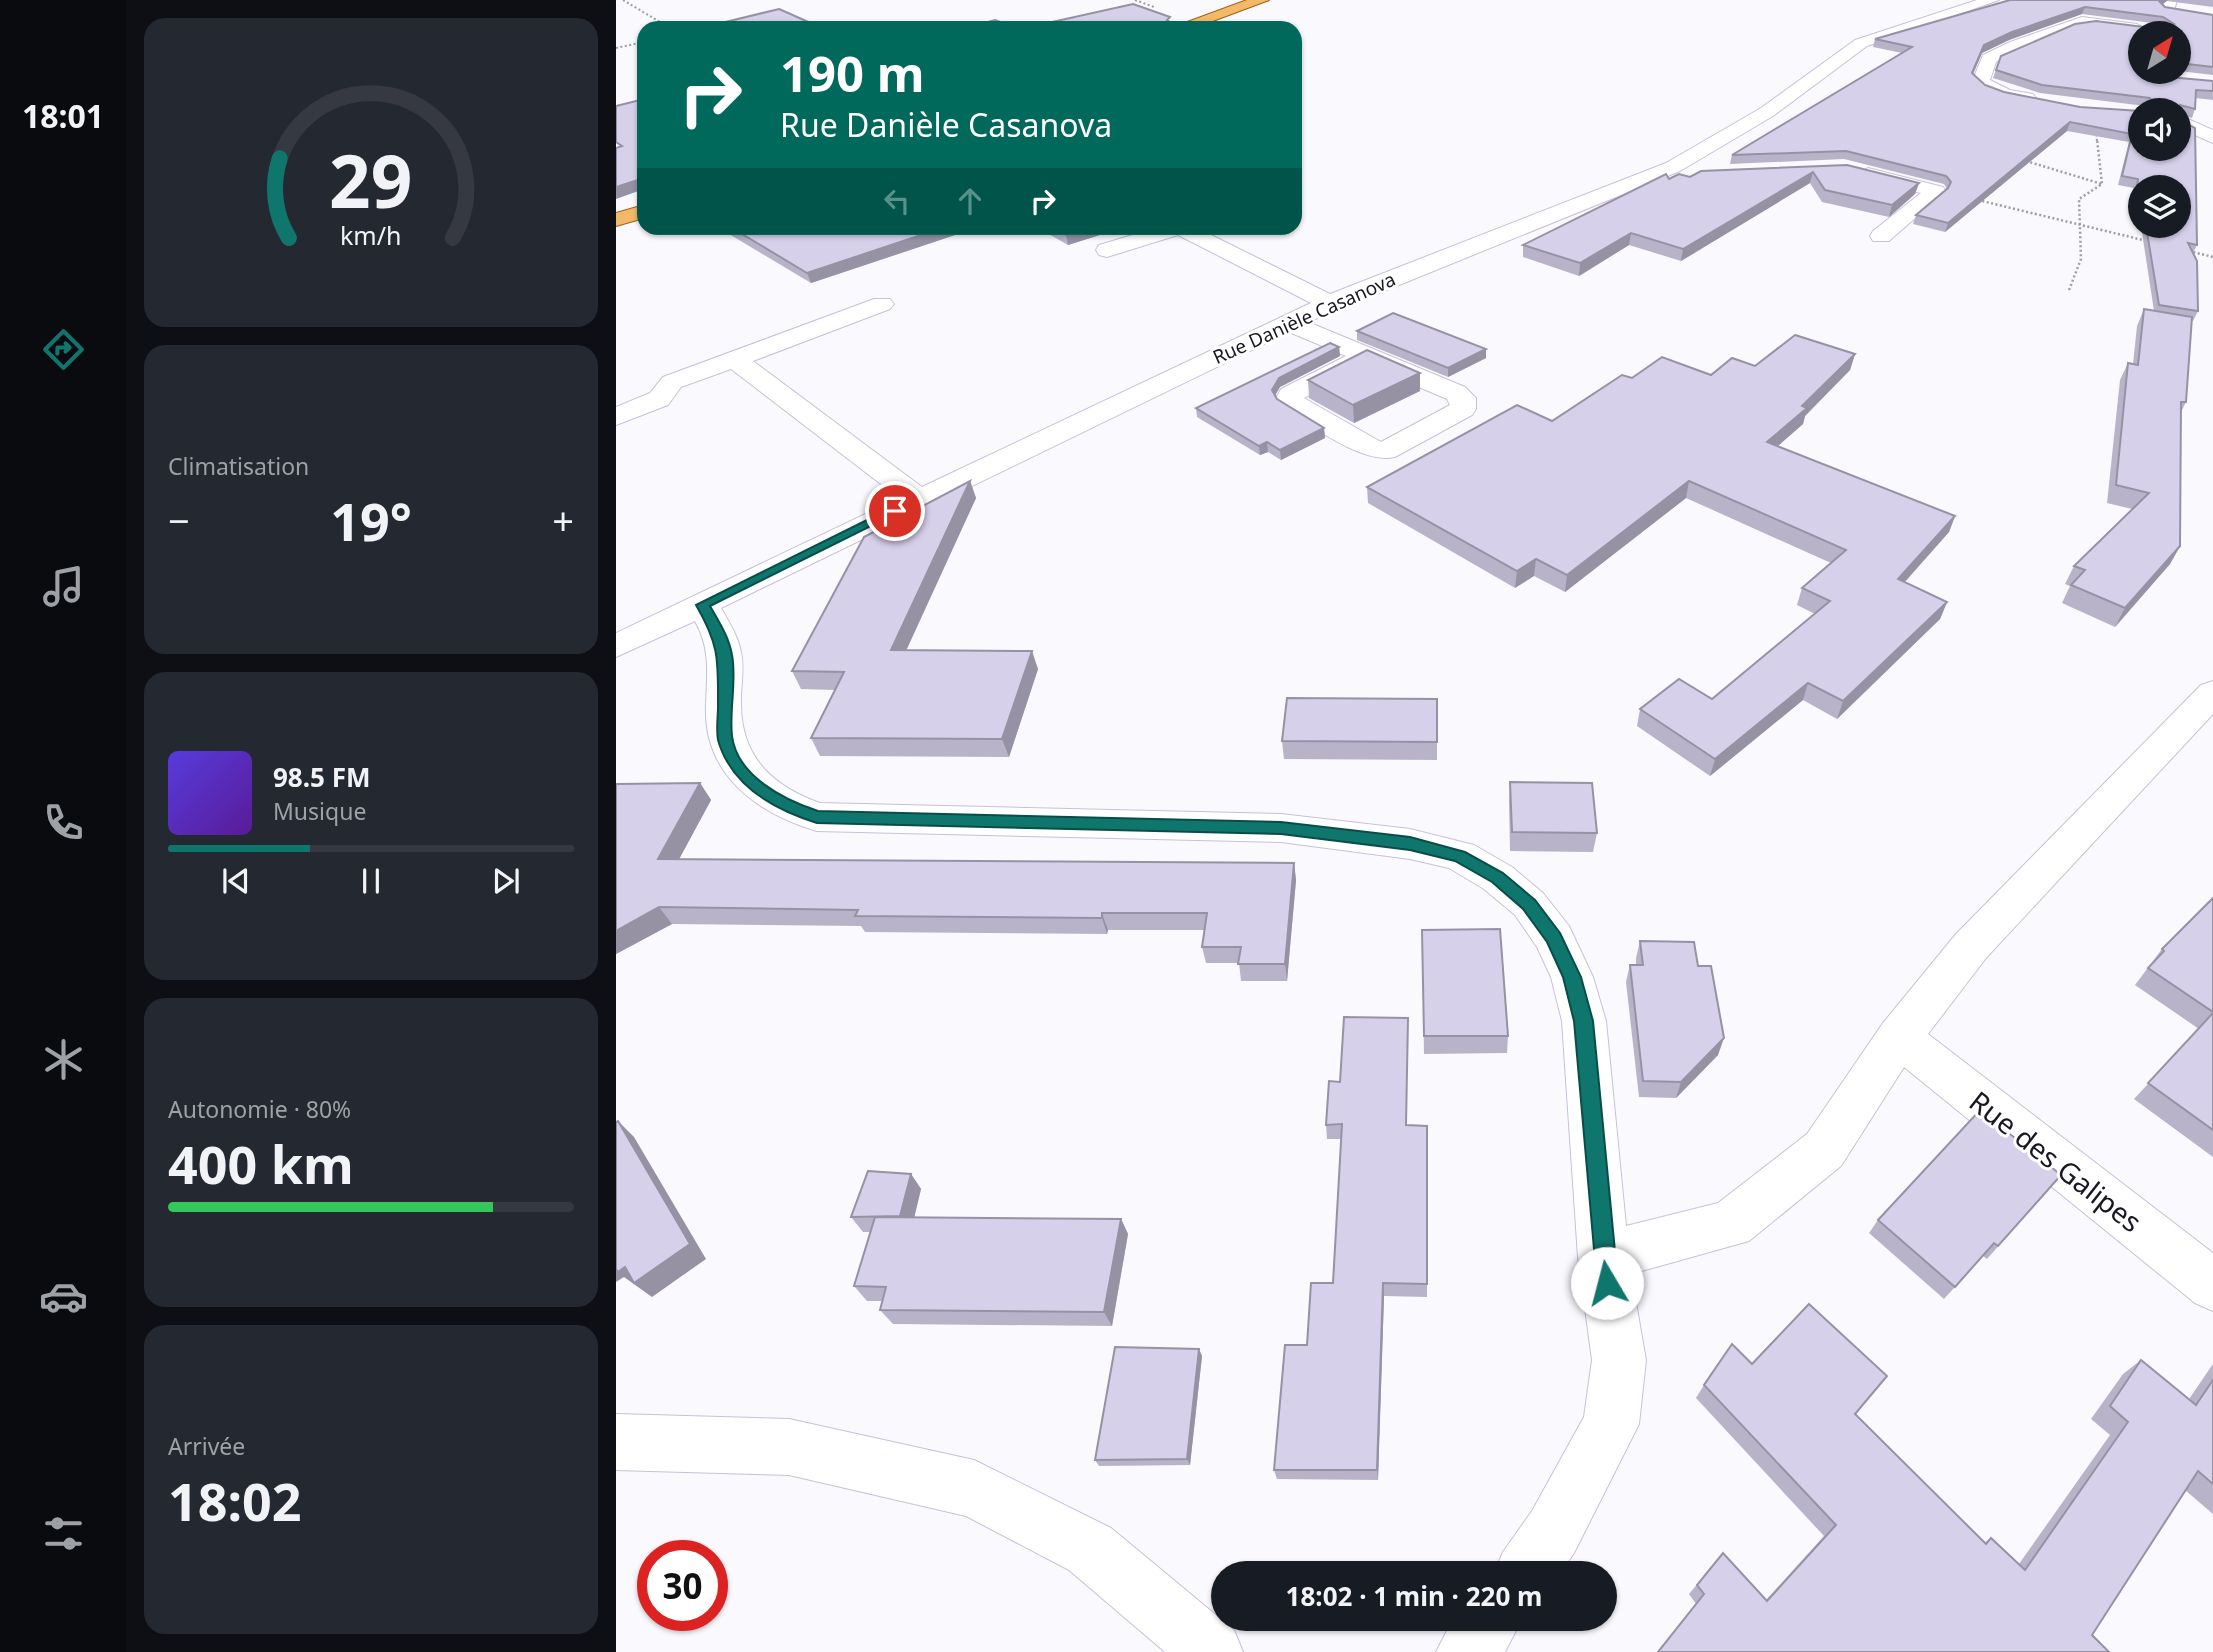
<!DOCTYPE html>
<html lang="fr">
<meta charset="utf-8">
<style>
body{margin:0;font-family:"Noto Sans",sans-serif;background:#242831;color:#f1f3f6;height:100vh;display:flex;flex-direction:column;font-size:26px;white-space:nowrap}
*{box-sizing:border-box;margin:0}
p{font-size:23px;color:#9ea1a6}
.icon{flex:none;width:38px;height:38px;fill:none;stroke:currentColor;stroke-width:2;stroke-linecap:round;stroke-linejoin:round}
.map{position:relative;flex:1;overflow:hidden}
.panel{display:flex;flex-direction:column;gap:18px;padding:18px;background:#0d0f14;width:490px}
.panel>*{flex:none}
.guide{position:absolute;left:21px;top:21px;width:665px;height:214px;border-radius:21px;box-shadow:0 2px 5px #0004;background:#00695c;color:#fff;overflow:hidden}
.needle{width:46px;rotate:37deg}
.fabs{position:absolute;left:1512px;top:21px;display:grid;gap:14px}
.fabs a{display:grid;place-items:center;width:63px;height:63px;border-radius:50%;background:#171b24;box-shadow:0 2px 5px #0004;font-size:35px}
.speed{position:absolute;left:21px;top:1540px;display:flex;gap:14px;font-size:35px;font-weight:700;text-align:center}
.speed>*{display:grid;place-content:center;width:91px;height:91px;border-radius:50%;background:#171b24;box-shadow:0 2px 5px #0004;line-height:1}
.speed .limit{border:10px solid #d22;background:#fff;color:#111}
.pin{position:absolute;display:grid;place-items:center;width:60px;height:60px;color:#fff;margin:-30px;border:4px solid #fff;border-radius:50%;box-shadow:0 2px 7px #0007}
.me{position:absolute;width:77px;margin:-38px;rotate:352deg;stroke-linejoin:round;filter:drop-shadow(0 0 5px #0008)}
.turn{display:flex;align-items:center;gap:24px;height:147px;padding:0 28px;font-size:32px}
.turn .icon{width:91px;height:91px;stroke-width:2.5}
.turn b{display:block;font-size:49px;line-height:60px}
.lanes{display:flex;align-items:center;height:66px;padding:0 28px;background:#0003;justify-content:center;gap:35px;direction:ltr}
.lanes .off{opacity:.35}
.big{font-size:52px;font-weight:700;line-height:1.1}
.panel .widget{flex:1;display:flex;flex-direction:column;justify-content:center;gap:10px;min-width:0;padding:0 24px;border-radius:21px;background:#242831}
.panel .dial{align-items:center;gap:0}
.dial svg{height:182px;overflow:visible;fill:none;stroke:#363941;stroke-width:7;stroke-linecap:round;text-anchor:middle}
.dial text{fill:#f1f3f6;stroke:none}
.song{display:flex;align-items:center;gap:21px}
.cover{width:84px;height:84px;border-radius:10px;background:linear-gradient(135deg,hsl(250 70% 55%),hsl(270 70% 35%))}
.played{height:7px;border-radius:4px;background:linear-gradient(90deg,#0f766e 35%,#363941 35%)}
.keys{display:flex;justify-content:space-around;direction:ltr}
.heat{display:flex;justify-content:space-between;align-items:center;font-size:38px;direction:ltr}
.charge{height:10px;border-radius:5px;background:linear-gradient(90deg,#34c759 80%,#363941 0)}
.trip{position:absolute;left:595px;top:1561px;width:406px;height:70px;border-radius:35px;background:#171b24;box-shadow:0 2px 5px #0004;font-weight:700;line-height:70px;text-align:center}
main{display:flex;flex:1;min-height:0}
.menu{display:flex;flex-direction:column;width:126px;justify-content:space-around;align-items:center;background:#090b0e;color:#9ea1a6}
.menu .icon{width:49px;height:49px}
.menu .active{color:#0f766e}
.menu b{font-size:32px;color:#f1f3f6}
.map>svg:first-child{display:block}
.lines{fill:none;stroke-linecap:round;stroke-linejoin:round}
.minor-casing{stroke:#c8c0db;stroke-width:2}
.major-casing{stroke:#a2620e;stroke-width:2}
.path-far1{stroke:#9f9da4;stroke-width:2;stroke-dasharray:2 2.5;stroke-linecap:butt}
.path{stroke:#9f9da4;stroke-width:2.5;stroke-dasharray:2 2.5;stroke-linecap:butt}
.minor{fill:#fff;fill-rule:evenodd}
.major{fill:#f3b968;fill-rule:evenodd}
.wall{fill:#b9b3ca;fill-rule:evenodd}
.shaded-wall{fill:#9692a4}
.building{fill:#d7d0eb;stroke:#9692a4;stroke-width:2;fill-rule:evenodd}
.route{fill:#0f766e;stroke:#0a4d48;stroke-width:2}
.labels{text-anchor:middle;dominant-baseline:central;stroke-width:6;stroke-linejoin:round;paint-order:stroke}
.far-street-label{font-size:19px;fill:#1a1721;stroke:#fff}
.near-street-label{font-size:28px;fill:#1a1721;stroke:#fff}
</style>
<main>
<nav class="menu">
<b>18:01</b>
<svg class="icon active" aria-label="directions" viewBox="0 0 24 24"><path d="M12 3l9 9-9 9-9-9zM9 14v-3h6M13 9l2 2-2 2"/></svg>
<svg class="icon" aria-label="music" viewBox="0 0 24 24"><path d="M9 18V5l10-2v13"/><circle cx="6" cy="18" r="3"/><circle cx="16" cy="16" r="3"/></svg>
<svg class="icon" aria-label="phone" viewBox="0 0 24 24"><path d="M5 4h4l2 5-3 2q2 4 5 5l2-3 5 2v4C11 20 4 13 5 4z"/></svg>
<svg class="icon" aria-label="climate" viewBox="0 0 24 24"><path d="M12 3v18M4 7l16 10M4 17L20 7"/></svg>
<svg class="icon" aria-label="car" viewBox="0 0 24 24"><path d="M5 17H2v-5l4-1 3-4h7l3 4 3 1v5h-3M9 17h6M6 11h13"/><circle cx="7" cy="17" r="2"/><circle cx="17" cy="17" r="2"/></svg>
<svg class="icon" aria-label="filters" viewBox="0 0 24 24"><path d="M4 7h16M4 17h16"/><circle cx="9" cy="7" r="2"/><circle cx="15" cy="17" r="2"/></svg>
</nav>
<section class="panel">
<div class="widget dial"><svg viewBox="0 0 100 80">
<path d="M14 69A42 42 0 1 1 86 69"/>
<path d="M14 69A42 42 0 0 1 10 34" stroke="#0f766e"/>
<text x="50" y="56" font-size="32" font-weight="700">29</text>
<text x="50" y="72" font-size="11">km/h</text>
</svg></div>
<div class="widget"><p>Climatisation</p>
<div class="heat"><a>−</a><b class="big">19°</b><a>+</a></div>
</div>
<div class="widget">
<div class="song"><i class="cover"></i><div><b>98.5 FM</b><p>Musique</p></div></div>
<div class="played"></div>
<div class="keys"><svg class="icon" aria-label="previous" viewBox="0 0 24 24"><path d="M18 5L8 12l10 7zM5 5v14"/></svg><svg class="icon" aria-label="pause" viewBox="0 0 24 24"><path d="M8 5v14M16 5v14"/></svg><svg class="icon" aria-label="next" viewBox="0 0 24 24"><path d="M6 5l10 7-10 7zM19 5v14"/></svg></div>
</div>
<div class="widget"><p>Autonomie · 80%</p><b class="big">400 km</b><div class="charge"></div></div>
<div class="widget"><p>Arrivée</p><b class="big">18:02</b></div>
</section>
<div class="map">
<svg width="1597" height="1652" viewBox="0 0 1597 1652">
<rect width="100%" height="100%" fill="#faf9fe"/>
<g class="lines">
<defs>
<g id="minor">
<path d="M1361 0H1383L1251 46 1157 116 1064 171 692 322 849 387 860 398V409L856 415 779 457C746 465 692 423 663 406L659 400 665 389 730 356 673 332 105 608C113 622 122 636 125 652 129 670 124 688 125 706 126 758 157 786 204 803L665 814 794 829 858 845 896 867 927 893 953 926 977 977 990 1021 1010 1226 1102 1203 1191 1134 1267 1023 1340 934 1585 685 1597 681V714L1370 958 1312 1034 1597 1253V1311L1579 1303 1288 1067 1225 1166 1133 1241 1015 1274 1030 1360 1023 1424 958 1553 944 1573H878L887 1552 916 1511 968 1417 976 1360 962 1257 946 1021 935 977 921 947 899 915 868 889 833 868 794 859 665 842 201 831C140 813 87 774 90 705 91 673 95 650 79 621L0 657V633L283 498 115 369 65 387 52 405 0 425V407L34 393 47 377 258 299H274L278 304 274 309 137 361 306 487 695 303 562 235 491 257 483 255 480 250 483 245 540 228H581L714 294 1050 163 1145 108 1239 40ZM749 364 831 399 834 405 765 442 688 398Z"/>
<polygon points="1547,0 1561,0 1552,33 1536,33"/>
<path d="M1466 17 1521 24 1529 29C1516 42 1483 24 1466 27 1437 32 1406 48 1380 62L1374 80 1394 90 1417 94 1420 98 1417 102 1383 98 1356 82 1367 55 1394 42Z"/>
<polygon points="1537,72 1553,72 1559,110 1541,110"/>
<polygon points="1563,115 1597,130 1597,143 1563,128"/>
<polygon points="1252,168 1327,187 1330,191 1273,241 1257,241 1254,236 1257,231 1305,193 1245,178 1242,174"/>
<polygon points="0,1414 173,1419 358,1460 495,1528 618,1630 627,1652 549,1652 453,1570 350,1516 173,1475 0,1470"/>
<polygon points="837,1619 906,1619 889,1652 820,1652"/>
</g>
<g id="major">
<polygon points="631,0 653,0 578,28 555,28"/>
<polygon points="28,205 28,218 0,226 0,213"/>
</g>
</defs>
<use href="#minor" class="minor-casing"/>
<use href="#major" class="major-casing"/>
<g class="path-far1">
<polyline points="7,0 54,28"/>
<polyline points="519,0 538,7"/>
<polyline points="0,48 28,42"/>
<polyline points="1480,130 1481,141"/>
</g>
<g class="path">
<polyline points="1410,161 1486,184"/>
<polyline points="1362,200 1531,241"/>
<polyline points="1573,251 1597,257"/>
<polyline points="1453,290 1465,259 1463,199 1486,184 1481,139"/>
</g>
<use href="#minor" class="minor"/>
<use href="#major" class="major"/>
</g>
<g class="wall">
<path d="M1394 0H1597V7L1551 1 1546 5 1549 7 1597 15V75L1563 71V33L1524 72 1542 76 1597 81V100L1579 98V109L1576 118 1564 114 1581 245 1577 253 1582 311 1577 321H1575L1570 402 1565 412 1564 546 1554 564 1499 627 1446 603 1454 586 1449 584 1458 566 1516 509 1491 503 1504 380 1512 363 1517 364 1521 326 1528 309 1538 311 1525 226H1563L1524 187V223L1515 221 1518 188 1502 185 1513 142 1451 131 1329 232 1297 224 1300 215 1331 189 1328 184 1228 159 1114 164 1116 155 1286 53 1257 47 1259 39ZM1466 14 1544 24 1548 27 1385 56 1377 78 1424 93 1529 106 1527 110H1563L1524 111 1464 107 1388 92 1369 85 1357 74 1366 53 1393 40Z"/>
<polygon points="1231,165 1303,183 1299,194 1273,217 1206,202 1194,183 1065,261 1013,245 963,276 907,257 907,245 1053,179"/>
<polygon points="103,228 360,228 195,283"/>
<polygon points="422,228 506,228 452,245"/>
<polygon points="741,331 870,349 870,358 832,377 741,340"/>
<polygon points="723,347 724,356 664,387 659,395 661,399 708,428 709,438 665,460 652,452 644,455 581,417 580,408"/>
<polygon points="1239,354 1234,370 1189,416 1187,424 1161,446 1339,516 1333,532 1289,582 1331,602 1324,619 1221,719 1187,700 1094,776 1021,726 1024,709 1096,699 1199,614 1181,605 1186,588 1215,563 1070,498 949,592 918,576 899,588 752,503 751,487 936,421 1016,378 1095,375 1139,366"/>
<polygon points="692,380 804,391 738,423 693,398"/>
<polygon points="354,481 360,498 290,651 422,669 393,757 204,756 195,738 219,690 185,689 176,671"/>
<polygon points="821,699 821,760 668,759 666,741"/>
<polygon points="894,782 981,833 977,852 894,851 893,801"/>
<polygon points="84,783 95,800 63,859 678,863 680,880 671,981 625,981 623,963 590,963 586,947 589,930 492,930 491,934 249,932 245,926 56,924 0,954 0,784"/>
<polygon points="1597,898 1597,1157 1518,1099 1583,1029 1519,985 1546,949"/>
<polygon points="806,930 892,1036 891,1053 808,1054"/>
<polygon points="1024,941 1082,966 1102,1055 1060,1098 1023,1097 1010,982 1014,965 1020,965 1020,958"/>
<polygon points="710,1125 811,1126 811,1297 768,1296 762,1480 661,1479 658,1470 691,1345 717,1283 726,1139 711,1139"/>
<polygon points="295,1174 305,1189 298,1217 505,1219 512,1234 496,1326 277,1324 264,1310 266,1301 251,1301 238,1286 254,1232 247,1232 235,1217"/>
<polygon points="1445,1175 1371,1259 1367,1256 1328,1299 1253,1233 1262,1220"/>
<polygon points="586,1356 574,1465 483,1466 479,1460"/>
<polygon points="1525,1360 1573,1399 1597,1364 1597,1514 1569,1490 1476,1635 1493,1652 1041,1652 1080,1604 1073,1594 1107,1553 1150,1600 1208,1536 1080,1398 1088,1385 1136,1364 1239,1414 1368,1543 1375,1538 1403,1564 1494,1435 1475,1419 1507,1374"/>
</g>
<g class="shaded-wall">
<polygon points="1545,0 1552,0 1540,9 1543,1"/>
<polygon points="1469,7 1466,14 1393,40 1366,53 1354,81 1368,45 1396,32"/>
<polygon points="1454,122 1451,131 1329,232 1332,223"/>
<polygon points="1197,172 1194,183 1065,261 1067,249"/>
<polygon points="28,178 28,189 0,199 0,187"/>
<polygon points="1303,183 1299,194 1273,217 1276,205"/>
<polygon points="326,228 360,228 195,283 191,273"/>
<polygon points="472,228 506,228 452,245 450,235"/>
<polygon points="1015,233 1013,245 963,276 964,263"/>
<polygon points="723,347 724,356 664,387 657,399 656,390 663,378"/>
<polygon points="870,349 870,358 832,377 832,368"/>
<polygon points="1239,354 1234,370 1189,416 1187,424 1147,459 1151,442"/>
<polygon points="804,373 804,391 738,423 737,405"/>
<polygon points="708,428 709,438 665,460 664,450"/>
<polygon points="651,442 652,452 644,455 643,446"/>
<polygon points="354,481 360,498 282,668 275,650"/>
<polygon points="1073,481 1070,498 949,592 951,575"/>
<polygon points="1339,516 1333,532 1276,596 1282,579"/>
<polygon points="1564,546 1554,564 1499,627 1509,608"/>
<polygon points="920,559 918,576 899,588 901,571"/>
<polygon points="1331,602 1324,619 1221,719 1227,701"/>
<polygon points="416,651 422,669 393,757 386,739"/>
<polygon points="1192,683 1187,700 1094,776 1099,759"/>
<polygon points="84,783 95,800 54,876 42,859"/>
<polygon points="678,863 680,880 671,981 669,964"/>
<polygon points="43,907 56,924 0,954 0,931"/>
<polygon points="486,913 492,930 491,934 486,918"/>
<polygon points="1108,1038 1102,1055 1060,1098 1065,1082"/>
<polygon points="2,1121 18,1137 90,1259 36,1297 8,1277 0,1282 0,1264 9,1267"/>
<polygon points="295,1174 305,1189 295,1231 284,1216"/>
<polygon points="505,1219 512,1234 496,1326 488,1312"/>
<polygon points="767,1283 768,1296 762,1480 761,1470"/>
<polygon points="583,1349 586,1356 574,1465 571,1459"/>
</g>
<g class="building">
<path d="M1394 0H1545L1543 1 1549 7 1597 15V67L1563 63V33H1524V72H1539L1542 76 1597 81V91L1580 90 1579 109 1564 105V120L1579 128 1581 245 1572 243 1581 261 1582 311 1543 305 1530 226H1563V187H1524V213L1518 212 1522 179 1506 176 1516 134 1454 122 1332 223 1300 215 1332 188 1335 182 1330 176 1230 151 1116 155 1296 47 1259 39ZM1469 7 1547 17 1558 24 1544 29 1480 21 1459 24 1385 56 1380 70 1426 85 1534 98 1536 101 1530 104 1529 110H1563V149H1524V111L1464 107 1388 92 1369 85 1356 73 1368 45 1396 32Z"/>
<polygon points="517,4 554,17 551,20 554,22 576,22 592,28 409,28"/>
<polygon points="163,9 206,28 98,28 93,26"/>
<polygon points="379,20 400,28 350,28"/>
<polygon points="28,99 28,178 0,187 0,148 6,146 0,142 0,106"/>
<polygon points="1231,165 1303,183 1276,205 1209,190 1197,172 1067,249 1015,233 964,263 907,245 1050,174 1053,179 1063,174 1074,177 1085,171"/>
<polygon points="116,228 326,228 191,273"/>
<polygon points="438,228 472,228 450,235"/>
<polygon points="1528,309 1576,317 1570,402 1565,402 1564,546 1509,608 1455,585 1469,570 1458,566 1533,493 1500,485 1512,363 1522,365"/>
<polygon points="777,313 870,349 832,368 741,331"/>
<polygon points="1179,335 1239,354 1186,406 1191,408 1151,442 1339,516 1282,579 1331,602 1227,701 1192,683 1099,759 1024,709 1063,679 1096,699 1214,601 1186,588 1230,550 1073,481 951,575 920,559 901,571 751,487 901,405 936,421 1006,375 1016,378 1046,357 1095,375 1116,358 1139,366"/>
<polygon points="714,343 723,347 663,378 656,390 661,399 708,428 664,450 651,442 643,446 580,408"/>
<polygon points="751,350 804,373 737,405 692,380"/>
<polygon points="354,481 275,650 416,651 386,739 195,738 228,672 176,671 248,537"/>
<polygon points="671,698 821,699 821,742 666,741"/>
<polygon points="894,782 976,783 981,833 896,832"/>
<polygon points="84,783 42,859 678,863 669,964 622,964 625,947 586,947 591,913 486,913 486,918 239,916 242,910 43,907 0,931 0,784"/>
<polygon points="1597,898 1597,1012 1532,968 1548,951 1546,949"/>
<polygon points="884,929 892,1036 808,1036 806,930"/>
<polygon points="1024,941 1078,942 1082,966 1095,966 1108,1038 1065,1082 1027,1081 1014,965 1027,965"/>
<polygon points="1597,1013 1597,1130 1532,1083"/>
<polygon points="728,1017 792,1018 790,1125 811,1126 811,1284 767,1283 761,1470 658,1470 669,1345 691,1345 695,1283 717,1283 726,1124 710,1125 713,1081 724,1082"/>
<polygon points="1364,1110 1445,1175 1382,1246 1378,1243 1339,1287 1262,1220"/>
<polygon points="2,1121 74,1244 18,1283 9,1267 2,1272 0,1269 0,1122"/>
<polygon points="252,1171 295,1174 284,1216 235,1217"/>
<polygon points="259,1217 505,1219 488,1312 264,1310 270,1287 238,1286"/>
<polygon points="1193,1304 1271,1376 1239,1414 1370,1544 1375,1538 1409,1570 1512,1422 1494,1406 1525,1360 1580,1405 1597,1380 1597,1484 1582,1471 1476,1635 1493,1652 1042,1652 1088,1594 1081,1585 1107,1553 1151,1601 1220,1525 1088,1385 1116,1344 1136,1364"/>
<polygon points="499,1347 583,1349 571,1459 479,1460"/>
</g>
<path class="route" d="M275 508 285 511 94 606C103 622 113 637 116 655 121 681 113 710 116 736 121 776 168 800 202 811L665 822 794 837 849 852 887 873 919 900 944 933 965 977 977 1021 1002 1283 999 1290 991 1294 984 1290 981 1283 958 1021 947 977 931 942 907 909 876 882 839 861 794 850 665 834 201 823C159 810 115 786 102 740 100 730 102 717 102 707 102 661 104 646 80 605Z"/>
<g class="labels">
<g class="far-street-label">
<text transform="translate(688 318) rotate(-24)">Rue Danièle Casanova</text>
</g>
<g class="near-street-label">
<text transform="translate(1440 1161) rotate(38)">Rue des Galipes</text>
</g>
</g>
</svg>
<div class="fabs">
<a><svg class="needle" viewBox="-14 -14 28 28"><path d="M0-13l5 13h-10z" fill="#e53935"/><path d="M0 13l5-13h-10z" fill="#9ea1a6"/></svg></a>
<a><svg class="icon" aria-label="sound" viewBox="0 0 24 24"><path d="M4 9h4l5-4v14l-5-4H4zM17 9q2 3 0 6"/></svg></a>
<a><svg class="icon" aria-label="layers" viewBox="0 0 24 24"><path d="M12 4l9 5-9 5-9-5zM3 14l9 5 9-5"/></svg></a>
</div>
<div class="speed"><div class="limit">30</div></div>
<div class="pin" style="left:279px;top:511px;background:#d93025"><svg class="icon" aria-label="arrive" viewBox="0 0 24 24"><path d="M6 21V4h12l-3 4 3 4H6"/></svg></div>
<svg class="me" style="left:991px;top:1283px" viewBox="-20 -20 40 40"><circle r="19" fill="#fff"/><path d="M0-13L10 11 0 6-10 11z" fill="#0f766e"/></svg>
<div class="trip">18:02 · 1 min · 220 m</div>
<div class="guide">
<div class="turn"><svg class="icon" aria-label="right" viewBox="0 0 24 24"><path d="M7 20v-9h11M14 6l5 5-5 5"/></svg><div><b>190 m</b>Rue Danièle Casanova</div></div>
<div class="lanes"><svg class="icon off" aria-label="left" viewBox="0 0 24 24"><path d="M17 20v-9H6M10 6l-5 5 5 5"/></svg><svg class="icon off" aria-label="ahead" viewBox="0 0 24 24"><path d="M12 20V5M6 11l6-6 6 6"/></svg><svg class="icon" aria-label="right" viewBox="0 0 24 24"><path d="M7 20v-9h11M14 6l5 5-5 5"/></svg></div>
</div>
</div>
</main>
